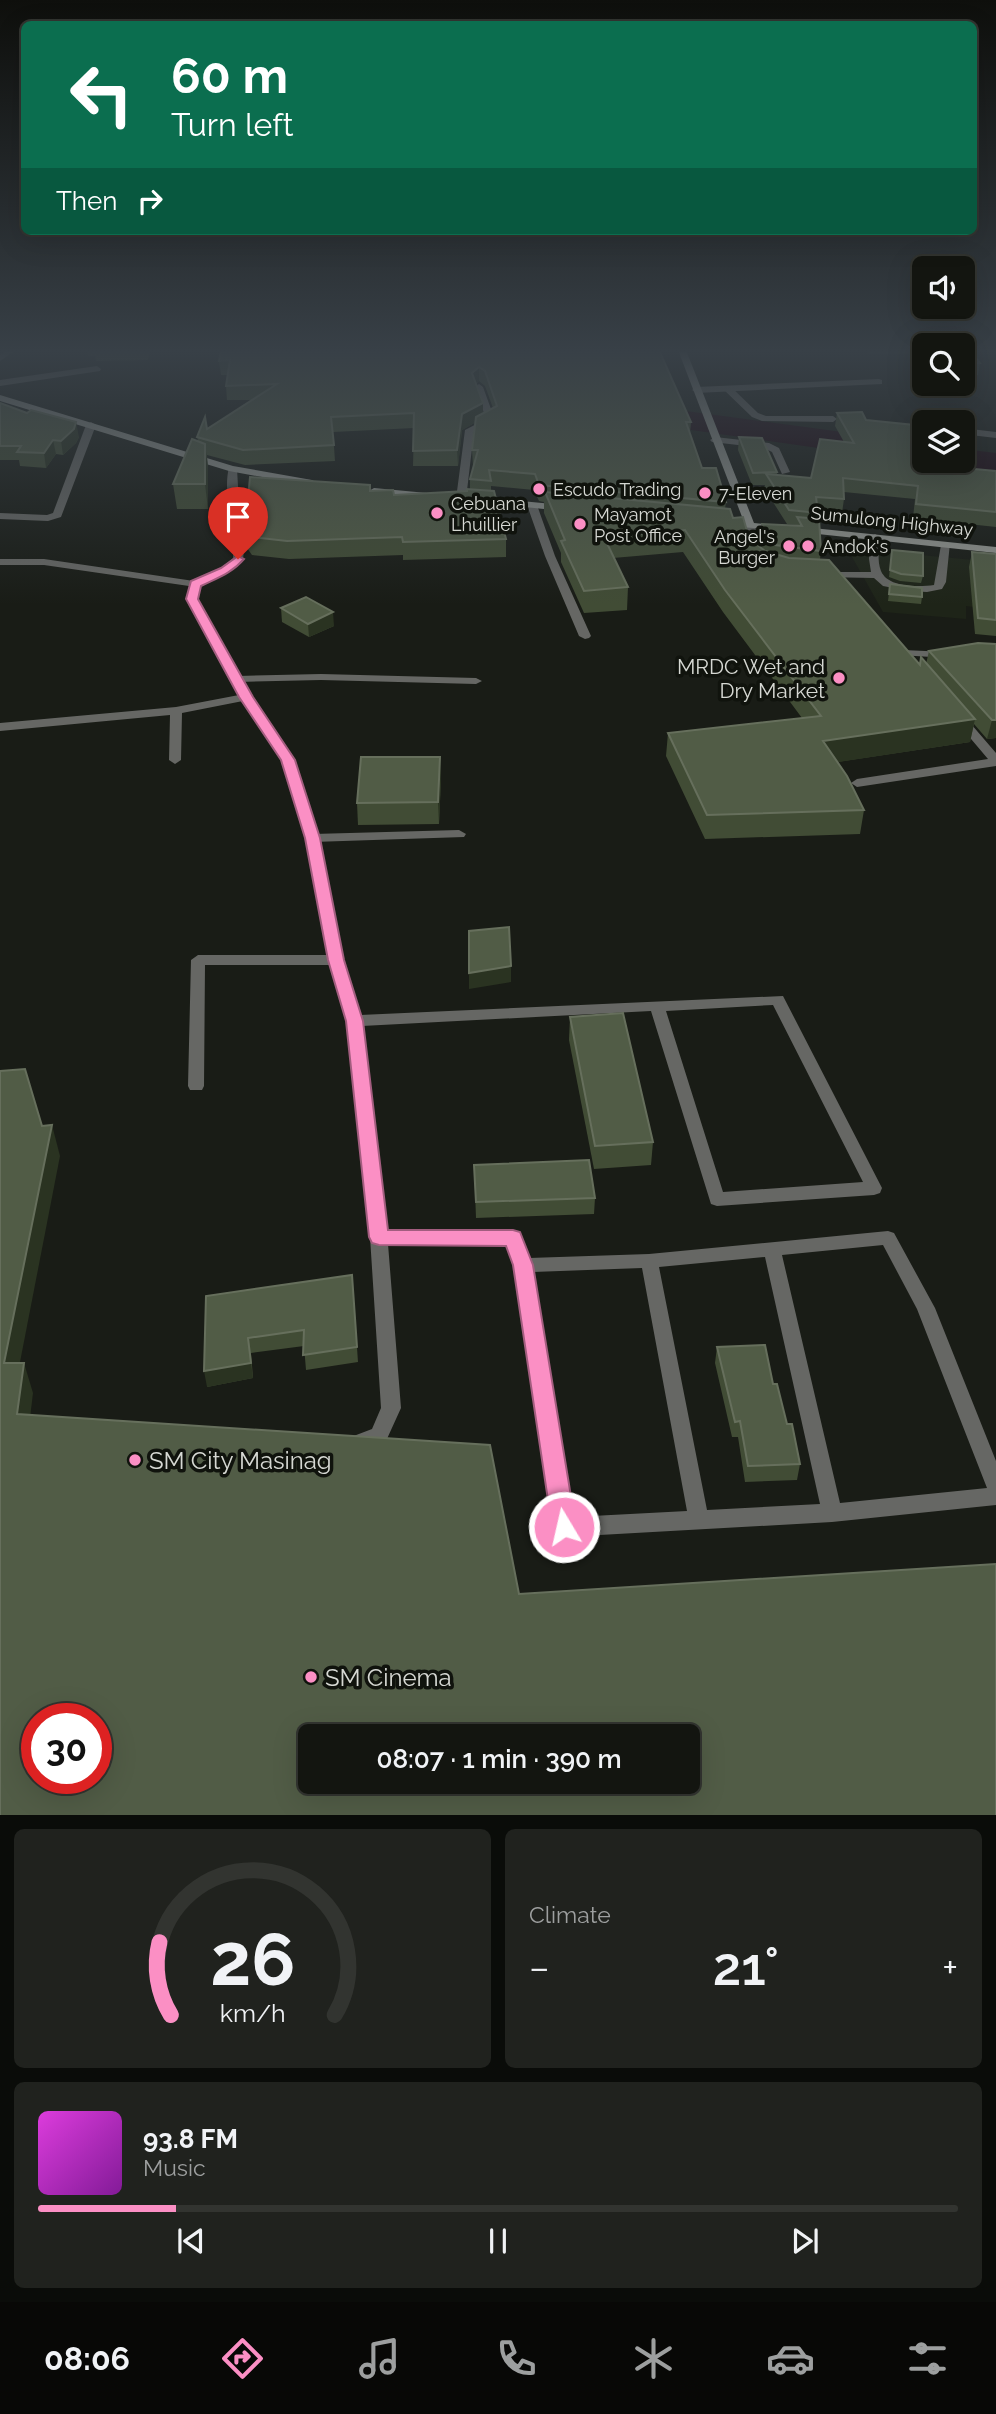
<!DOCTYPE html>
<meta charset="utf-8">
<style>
body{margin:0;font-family:Raleway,sans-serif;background:#20221e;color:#f1f3f6;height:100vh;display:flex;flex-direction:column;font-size:26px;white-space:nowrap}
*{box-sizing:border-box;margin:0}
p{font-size:23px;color:#9d9f9f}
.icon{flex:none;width:38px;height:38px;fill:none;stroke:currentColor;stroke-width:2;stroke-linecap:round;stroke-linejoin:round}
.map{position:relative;height:1815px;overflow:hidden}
.sheet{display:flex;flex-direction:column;gap:14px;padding:14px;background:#0a0c09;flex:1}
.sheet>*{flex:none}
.top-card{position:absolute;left:21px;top:21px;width:956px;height:214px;border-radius:10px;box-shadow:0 7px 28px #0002,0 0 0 2px #323430;background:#0b6e4f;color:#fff;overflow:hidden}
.tools{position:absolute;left:912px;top:256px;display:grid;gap:14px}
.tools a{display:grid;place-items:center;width:63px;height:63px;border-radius:10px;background:#131510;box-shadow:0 7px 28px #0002,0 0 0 2px #323430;font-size:35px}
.speed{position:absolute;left:21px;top:1703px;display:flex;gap:14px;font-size:35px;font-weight:700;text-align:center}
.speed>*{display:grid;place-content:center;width:91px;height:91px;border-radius:50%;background:#131510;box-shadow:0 7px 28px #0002,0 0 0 2px #323430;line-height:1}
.speed .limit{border:10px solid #d22;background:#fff;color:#111}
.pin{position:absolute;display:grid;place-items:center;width:60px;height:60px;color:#fff;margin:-72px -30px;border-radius:50% 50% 50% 0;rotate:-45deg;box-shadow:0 0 7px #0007}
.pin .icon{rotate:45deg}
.me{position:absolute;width:77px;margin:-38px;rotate:351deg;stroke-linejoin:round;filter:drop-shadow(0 0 5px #0008)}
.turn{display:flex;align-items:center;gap:24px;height:147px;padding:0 35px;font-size:32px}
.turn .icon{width:91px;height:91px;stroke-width:2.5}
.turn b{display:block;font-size:49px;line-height:60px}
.then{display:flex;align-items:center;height:66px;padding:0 35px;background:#0003;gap:14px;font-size:26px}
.big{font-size:52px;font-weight:600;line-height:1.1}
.sheet .card{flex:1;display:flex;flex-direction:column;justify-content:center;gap:10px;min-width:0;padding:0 24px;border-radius:10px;background:#20221e}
.sheet .dial{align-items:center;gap:0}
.dial svg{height:182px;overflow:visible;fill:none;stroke:#323430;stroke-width:7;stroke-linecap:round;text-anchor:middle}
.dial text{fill:#f1f3f6;stroke:none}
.song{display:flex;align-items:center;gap:21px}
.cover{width:84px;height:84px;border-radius:10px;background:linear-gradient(135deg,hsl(300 70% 55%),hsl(290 70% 35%))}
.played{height:7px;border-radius:4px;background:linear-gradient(90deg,#fb8fc4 15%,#323430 15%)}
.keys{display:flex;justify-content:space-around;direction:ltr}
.heat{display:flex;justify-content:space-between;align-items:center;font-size:38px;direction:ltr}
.sheet .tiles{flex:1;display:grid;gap:14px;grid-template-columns:1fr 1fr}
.card:last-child{grid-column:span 2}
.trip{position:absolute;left:298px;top:1724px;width:402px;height:70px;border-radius:10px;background:#131510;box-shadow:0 7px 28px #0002,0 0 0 2px #323430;font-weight:600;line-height:70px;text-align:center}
.dock{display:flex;height:112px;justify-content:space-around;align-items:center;background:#080806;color:#9d9f9f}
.dock .icon{width:49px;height:49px}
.dock .on{color:#fb8fc4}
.dock b{font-size:32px;color:#f1f3f6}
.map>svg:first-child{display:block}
.built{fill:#1e2418}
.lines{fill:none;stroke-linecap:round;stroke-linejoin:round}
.river{fill:#1a050f;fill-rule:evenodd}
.service{fill:#666764;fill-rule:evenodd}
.minor{fill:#666764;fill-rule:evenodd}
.secondary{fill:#91948e;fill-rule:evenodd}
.wall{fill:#414c35;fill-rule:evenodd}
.shaded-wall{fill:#2a3321}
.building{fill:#515c46;stroke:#666f5c;stroke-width:2;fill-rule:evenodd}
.route{fill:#fb8fc4;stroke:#a35d7f;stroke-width:2}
.poi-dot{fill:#fb8fc4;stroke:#10130d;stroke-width:2.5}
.labels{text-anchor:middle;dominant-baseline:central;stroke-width:7;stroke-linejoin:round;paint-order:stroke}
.far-poi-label{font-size:18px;fill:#d6d8d3;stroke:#10130d;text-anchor:start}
.far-street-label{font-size:18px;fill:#d6d8d3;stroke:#10130d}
.poi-label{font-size:21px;fill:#d6d8d3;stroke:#10130d;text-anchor:end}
.near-poi-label{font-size:24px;fill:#d6d8d3;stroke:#10130d;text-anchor:start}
</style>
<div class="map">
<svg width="996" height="1816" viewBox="0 0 996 1816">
<rect width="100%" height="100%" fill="#191c16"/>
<polygon class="built" points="847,548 995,562 996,610 966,606 966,619 883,612"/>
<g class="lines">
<g class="river">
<polygon points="512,350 543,350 566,372 635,400 663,408 924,443 924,460 934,460 924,463 663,426 613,414 544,384"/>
<polygon points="962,449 996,453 996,473 950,466 946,460 962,460"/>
</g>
<g class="service">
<polygon points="97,366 101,369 100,371 0,386 0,380"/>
<polygon points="479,384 483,387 495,420 474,431 466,499 461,502 456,499 465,430 486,419 475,387"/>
<polygon points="724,386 730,386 758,413 766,416 833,416 837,419 833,422 762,421 752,417 724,390"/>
<polygon points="715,437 769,443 779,448 790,472 782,474 772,452 764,448 712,442 710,440"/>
<polygon points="529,503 537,505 555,556 591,636 589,638 585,639 579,636 545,556 527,505"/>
<polygon points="750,522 755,525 759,557 754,560 749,557 745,525"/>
<path d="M875 534 880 537C879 548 877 561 881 571 888 588 919 587 934 585L941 545 950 543 946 582 942 589 927 592 909 591 883 586 874 578 821 577 820 575 825 572H871L869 559 870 537Z"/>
<polygon points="903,650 948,652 954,655 948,658 899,655 897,653"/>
<polygon points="321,674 476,678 482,681 476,684 321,680 238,682 232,679 238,676"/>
<polygon points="961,716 965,717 996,753 996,766 857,787 851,783 857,779 988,759 955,720"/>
<polygon points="459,830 466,834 464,837 313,842 306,838 313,834"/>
<polygon points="198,955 336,955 343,960 336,965 205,965 204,1086 202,1090 190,1090 188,1086 191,960"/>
</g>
<g class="minor">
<polygon points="6,350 16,350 0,361 0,355"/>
<polygon points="879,379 882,380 882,384 696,393 692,390 696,387"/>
<polygon points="91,422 96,425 61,517 48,521 0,519 0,513 47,515 53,513 86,425"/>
<polygon points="962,428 996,432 996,438 962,434"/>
<path d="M229 467 237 469 240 520 245 541 243 559 229 572 200 586 197 599 252 697 294 760 320 838 343 960 360 1015 783 996 882 1188 880 1193 874 1195 717 1206 711 1204 651 1011 362 1026 387 1230 513 1231 519 1233 529 1258 649 1254 888 1231 894 1233 935 1308 996 1461V1505L832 1522 564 1537 557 1534 554 1527 514 1265 507 1245 388 1244 401 1408 386 1441 358 1452 351 1449 348 1443 351 1437 372 1429 381 1408 370 1237 346 1021 329 960 306 838 282 760 243 701 182 713 181 760 175 764 169 760 170 715 0 731V723L176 707 239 695 187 599 189 586 44 565H0V559H44L194 581 221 568 233 558C236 528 222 496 229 467ZM773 1005 863 1182 723 1192 666 1011ZM883 1245 917 1309 987 1488 840 1503 782 1255ZM765 1257 820 1504 707 1510 659 1267ZM642 1268 687 1511 573 1517 533 1272Z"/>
</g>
<g class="secondary">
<polygon points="678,350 686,350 754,523 783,526 783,530 726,526 721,523 726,520 744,522"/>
<polygon points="0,395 233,466 312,480 317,483 312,486 229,471 0,401"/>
<polygon points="374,488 427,493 432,496 427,499 371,493 369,491"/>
<polygon points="479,497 563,505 568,508 563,511 476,502 474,500"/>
<polygon points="803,527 996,547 996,553 799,532 799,528"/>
</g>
</g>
<g class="wall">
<polygon points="87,350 150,350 148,360 96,361 95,356 88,356"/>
<path d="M659 350 691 422 690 433 702 468 726 502 725 509 749 538 761 548 759 544 762 524 796 525 787 524 764 488 765 485H752L738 450 739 437 777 472V475L811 478 844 442 835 426 837 413 866 420 964 468 996 471V527L913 518 915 499 844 492V499L842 513 817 511V519L821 551 820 559 919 664 921 657 926 664 929 651 978 643 996 738 987 739 974 724 970 742 837 762 864 810 860 834 705 839 666 756 668 733 802 718 723 612 683 552 613 558 628 587 627 610 584 613 561 562V553L544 513V502L539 501 534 490 491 486V491L506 539V557L403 560V555L289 559 252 555 247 548 245 531 370 491 394 495 467 491 470 489V479L474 466H473L472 450 476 422 462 430 458 466H413L414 428 333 432 335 461 245 465 207 455 208 467V509H177L173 484 198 441 197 437 207 429 252 400H227L226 386 227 375H221L219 361ZM479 381 485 386 493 408 483 414V403L476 384Z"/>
<polygon points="866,350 924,350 924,374 909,353 869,354"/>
<polygon points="962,350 980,363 978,375 962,375"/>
<polygon points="0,403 79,437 76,443 63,455 56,454 46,468 20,466 19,460 0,460"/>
<polygon points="892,550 923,576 921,583 900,581 889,577"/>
<polygon points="972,552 996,554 996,636 975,634 969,567"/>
<polygon points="890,584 922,597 921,604 888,601"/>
<polygon points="281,608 334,626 309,637 282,622"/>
<polygon points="441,779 439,824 358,825 357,803"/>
<polygon points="570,1017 653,1142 651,1165 594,1169 569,1040"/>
<polygon points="474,1165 595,1198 594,1214 476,1218"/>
<polygon points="352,1275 358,1362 306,1370 304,1346 251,1353 253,1378 207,1387 206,1296"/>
<polygon points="717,1347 773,1384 800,1464 797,1480 745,1482 738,1437 732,1437 715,1363"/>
</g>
<g class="shaded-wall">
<polygon points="479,367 479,381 473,388 472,373"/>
<polygon points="483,403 483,418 462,430 458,466 457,450 462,414"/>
<polygon points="76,422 79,437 76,443 63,455 61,441"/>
<polygon points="53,440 56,454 46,468 44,453"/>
<polygon points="205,444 208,467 208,509 205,484"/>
<polygon points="333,612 334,626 309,637 308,624"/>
<polygon points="975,719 970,742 819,765 823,741"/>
<polygon points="992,720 996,720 996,738 987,739"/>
<polygon points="440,757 441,779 439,824 438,802"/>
<polygon points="511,966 511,982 469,989 469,973"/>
<polygon points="52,1125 60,1156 14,1393 4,1363"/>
<polygon points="248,1338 253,1378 207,1387 204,1371"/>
<polygon points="24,1363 33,1393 27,1443 17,1414"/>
</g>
<g class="building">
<polygon points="221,350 659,350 691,422 686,422 702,468 716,468 726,502 539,485 535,474 489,470 491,481 470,479 478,450 472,450 476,417 497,406 485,371 479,367 472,373 483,403 462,414 457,450 413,451 414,413 331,417 334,445 243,450 197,437 205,417 207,429 277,384 226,386 230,360 219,361"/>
<polygon points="917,350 924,350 924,360"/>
<polygon points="962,350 970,350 980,363 962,364"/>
<polygon points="0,403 27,413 31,410 76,422 74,429 61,441 53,440 44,453 17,452 21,446 0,446"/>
<polygon points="862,412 866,420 924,426 924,460 962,460 962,423 973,424 964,468 996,471 996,512 916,504 918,486 843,478 844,499 816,497 818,513 789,510 766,474 811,478 820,439 854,443 837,413"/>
<polygon points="934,419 954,422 934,422"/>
<polygon points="739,437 762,438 777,472 753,473"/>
<polygon points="192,439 205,444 205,484 173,484"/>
<polygon points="250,477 370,485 370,491 393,490 394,495 467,491 467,489 494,491 506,539 403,542 402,537 287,541 251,537 245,531"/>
<polygon points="545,492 730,509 733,518 743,517 749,538 765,551 789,558 829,560 920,665 921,657 975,719 823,741 847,776 864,810 707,815 668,733 821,716 725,590 685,530 604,537 628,587 584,591 561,541 565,540"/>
<polygon points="797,517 819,519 821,551 775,545 766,540 762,524 802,526"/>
<polygon points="892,550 923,553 923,576 901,574 890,570"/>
<polygon points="972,552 996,554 996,620 978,618"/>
<polygon points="890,584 922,588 922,597 889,594"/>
<polygon points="306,597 333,612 308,624 281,608"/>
<polygon points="978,643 996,644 996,720 992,720 929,651"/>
<polygon points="361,757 440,757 438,802 357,803"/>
<polygon points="509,927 511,966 469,973 469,931"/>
<polygon points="623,1013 653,1142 595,1146 570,1017"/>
<path d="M25 1069 42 1126 52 1125 4 1363H24L17 1414 490 1445 519 1594 996 1564V1816H0V1071ZM37 1718H96V1778H37ZM310 1736H688V1782H310Z"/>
<polygon points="589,1160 595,1198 476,1202 474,1165"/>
<polygon points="352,1275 357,1347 303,1355 304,1330 248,1338 251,1363 204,1371 206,1296"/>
<polygon points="765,1345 773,1384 777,1384 787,1424 792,1424 800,1464 748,1466 740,1421 735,1422 717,1347"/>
</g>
<linearGradient id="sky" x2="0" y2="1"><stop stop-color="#0e0f0c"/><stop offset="0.58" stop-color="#384047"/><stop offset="1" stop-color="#384047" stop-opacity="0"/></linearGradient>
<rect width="996" height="605" fill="url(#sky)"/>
<path class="route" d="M238 556 244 559C232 573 217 578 201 586L198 599 253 697 295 760 320 838 344 960 363 1021 388 1230H513L520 1232 533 1265 576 1527 572 1535 564 1538 556 1535 552 1527 513 1265 506 1246 379 1245 372 1243 369 1237 346 1021 328 960 305 838 281 760 239 697 186 599 191 581 221 568Z"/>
<g class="poi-dot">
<circle cx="539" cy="489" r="7"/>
<circle cx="705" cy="493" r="7"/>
<circle cx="437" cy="513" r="7"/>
<circle cx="580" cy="524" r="7"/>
<circle cx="789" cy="546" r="7"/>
<circle cx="808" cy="546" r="7"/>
<circle cx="839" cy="678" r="7"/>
<circle cx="135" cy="1460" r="7"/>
<circle cx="311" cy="1677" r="7"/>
</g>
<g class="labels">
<g class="far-poi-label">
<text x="553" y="489">Escudo Trading</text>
<text x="719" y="493">7-Eleven</text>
<text x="451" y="503">Cebuana<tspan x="451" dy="21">Lhuillier</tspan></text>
<text x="594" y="514">Mayamot<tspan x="594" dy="21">Post Office</tspan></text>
<text x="775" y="536" text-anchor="end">Angel's<tspan x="775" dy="21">Burger</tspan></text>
<text x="822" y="546">Andok's</text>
</g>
<g class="far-street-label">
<text transform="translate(892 521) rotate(6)">Sumulong Highway</text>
</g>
<g class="poi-label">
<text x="825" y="666">MRDC Wet and<tspan x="825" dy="24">Dry Market</tspan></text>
</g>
<g class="near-poi-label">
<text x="149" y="1460">SM City Masinag</text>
<text x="325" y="1677">SM Cinema</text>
</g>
</g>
</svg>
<div class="tools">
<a><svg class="icon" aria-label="sound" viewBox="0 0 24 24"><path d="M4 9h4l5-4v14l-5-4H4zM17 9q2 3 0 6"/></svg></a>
<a><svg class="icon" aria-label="search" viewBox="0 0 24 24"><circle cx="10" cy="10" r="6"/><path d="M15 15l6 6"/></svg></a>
<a><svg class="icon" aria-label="layers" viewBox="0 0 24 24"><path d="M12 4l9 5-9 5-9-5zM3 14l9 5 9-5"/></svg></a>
</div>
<div class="speed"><div class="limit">30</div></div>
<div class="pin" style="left:238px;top:559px;background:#d93025"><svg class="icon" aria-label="arrive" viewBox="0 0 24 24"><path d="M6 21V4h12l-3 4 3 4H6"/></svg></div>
<svg class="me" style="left:564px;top:1527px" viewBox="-20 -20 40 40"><circle r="17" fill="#fb8fc4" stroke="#fff" stroke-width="3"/><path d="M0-11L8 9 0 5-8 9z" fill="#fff"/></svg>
<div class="trip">08:07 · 1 min · 390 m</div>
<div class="top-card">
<div class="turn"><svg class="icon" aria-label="left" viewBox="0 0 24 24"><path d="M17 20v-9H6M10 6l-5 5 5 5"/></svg><div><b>60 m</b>Turn left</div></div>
<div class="then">Then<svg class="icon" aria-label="right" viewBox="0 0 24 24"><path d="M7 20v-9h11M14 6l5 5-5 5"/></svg></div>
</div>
</div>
<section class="sheet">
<div class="tiles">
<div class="card dial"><svg viewBox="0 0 100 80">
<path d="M14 69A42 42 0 1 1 86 69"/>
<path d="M14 69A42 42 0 0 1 9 37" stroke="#fb8fc4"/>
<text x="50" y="56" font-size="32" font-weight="700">26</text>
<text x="50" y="72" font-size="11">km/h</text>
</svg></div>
<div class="card"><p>Climate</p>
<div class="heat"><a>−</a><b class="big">21°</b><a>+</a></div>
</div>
<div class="card">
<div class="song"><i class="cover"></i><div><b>93.8 FM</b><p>Music</p></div></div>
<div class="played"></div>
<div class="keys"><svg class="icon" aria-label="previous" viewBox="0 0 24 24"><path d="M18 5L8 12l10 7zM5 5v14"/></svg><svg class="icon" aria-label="pause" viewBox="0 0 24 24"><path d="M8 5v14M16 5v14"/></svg><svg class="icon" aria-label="next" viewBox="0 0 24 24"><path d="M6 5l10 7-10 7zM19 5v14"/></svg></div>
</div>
</div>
</section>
<nav class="dock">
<b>08:06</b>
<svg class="icon on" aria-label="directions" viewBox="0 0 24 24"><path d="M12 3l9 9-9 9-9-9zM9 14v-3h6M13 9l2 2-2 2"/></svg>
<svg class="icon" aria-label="music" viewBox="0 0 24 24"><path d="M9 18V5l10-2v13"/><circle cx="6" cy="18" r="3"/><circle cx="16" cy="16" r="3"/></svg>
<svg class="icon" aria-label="phone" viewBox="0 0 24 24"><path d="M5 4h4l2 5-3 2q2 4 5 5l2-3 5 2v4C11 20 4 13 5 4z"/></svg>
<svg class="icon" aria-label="climate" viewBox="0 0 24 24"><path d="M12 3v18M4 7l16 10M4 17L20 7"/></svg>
<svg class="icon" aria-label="car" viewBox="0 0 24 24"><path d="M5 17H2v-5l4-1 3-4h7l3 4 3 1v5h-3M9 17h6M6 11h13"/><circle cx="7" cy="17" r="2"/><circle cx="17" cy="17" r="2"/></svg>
<svg class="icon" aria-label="filters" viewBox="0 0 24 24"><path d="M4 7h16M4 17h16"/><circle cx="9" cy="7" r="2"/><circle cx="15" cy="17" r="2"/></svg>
</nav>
